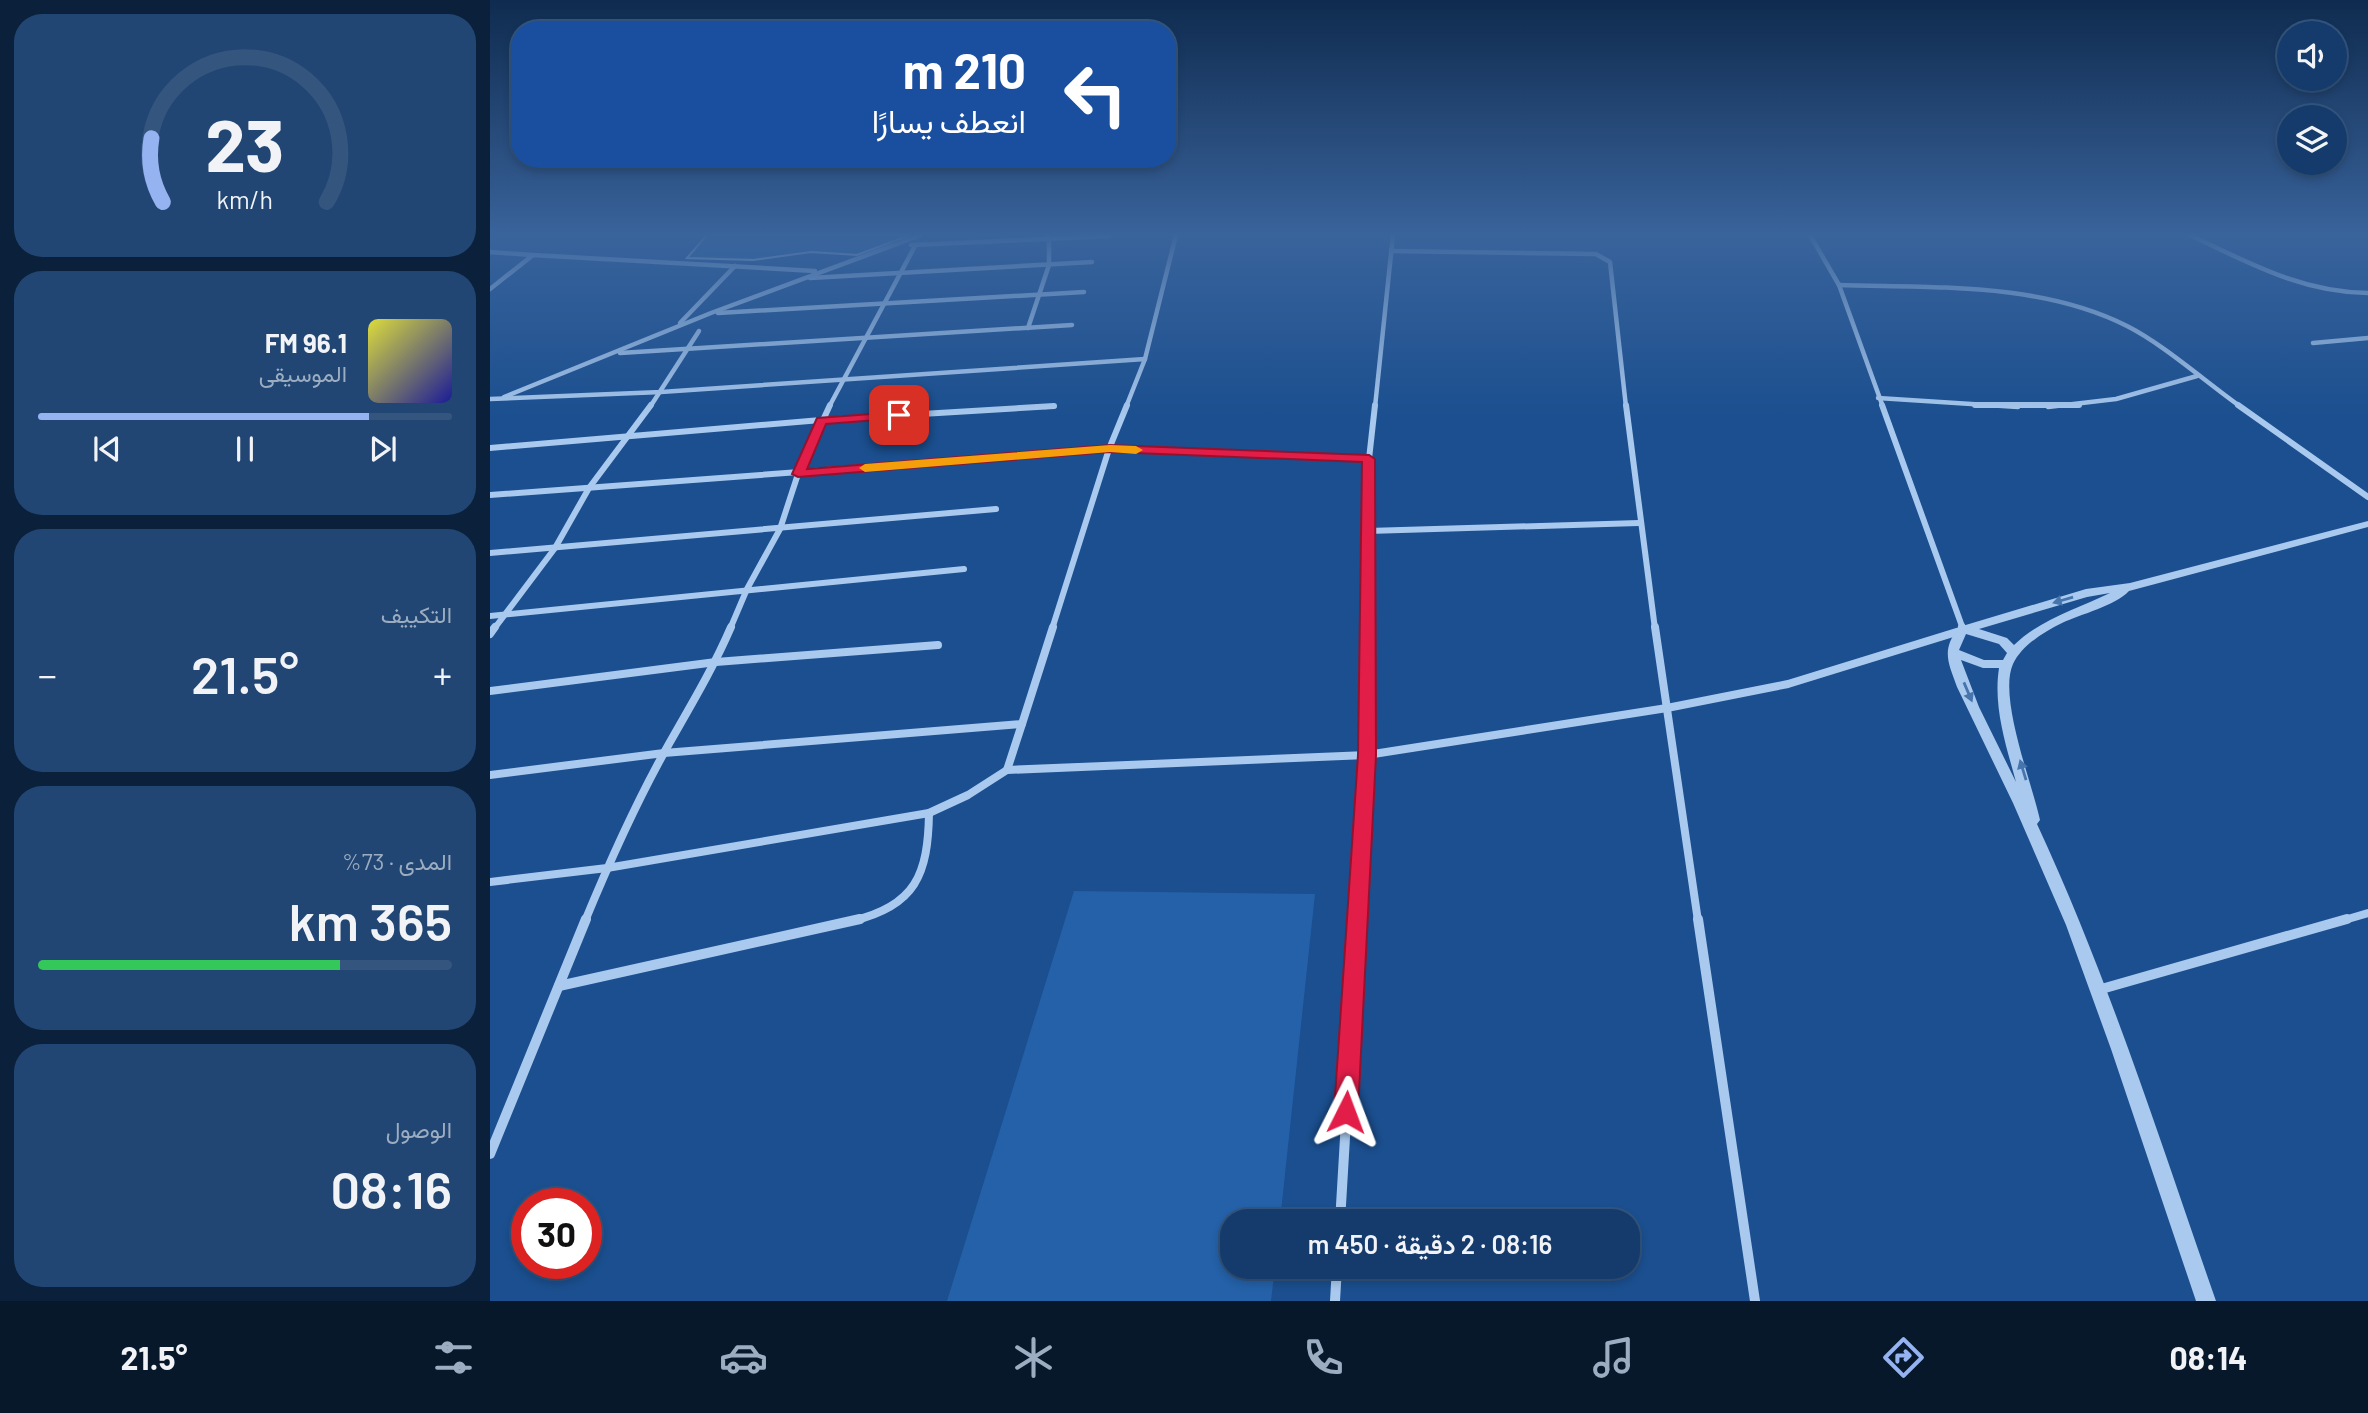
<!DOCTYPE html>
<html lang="ar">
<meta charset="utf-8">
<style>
body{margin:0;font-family:Barlow,Vazirmatn,sans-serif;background:#214673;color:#f1f3f6;direction:rtl;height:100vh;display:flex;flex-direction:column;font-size:26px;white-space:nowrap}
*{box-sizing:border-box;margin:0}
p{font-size:23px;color:#9dadc1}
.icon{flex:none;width:38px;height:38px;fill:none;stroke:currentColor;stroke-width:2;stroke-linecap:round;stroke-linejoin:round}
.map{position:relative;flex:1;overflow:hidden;direction:ltr}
.drawer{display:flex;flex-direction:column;gap:14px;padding:14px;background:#0b203b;width:490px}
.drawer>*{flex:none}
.banner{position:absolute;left:21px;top:21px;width:665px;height:147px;border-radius:28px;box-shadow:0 4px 10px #0003,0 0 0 2px #33557e;direction:rtl;background:#1a4fa0;color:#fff;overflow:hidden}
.buttons{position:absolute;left:1787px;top:21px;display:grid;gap:14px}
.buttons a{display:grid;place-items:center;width:70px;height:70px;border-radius:50%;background:#143b6b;box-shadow:0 4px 10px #0003,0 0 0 2px #33557e;font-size:35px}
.speed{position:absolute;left:21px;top:1188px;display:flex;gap:14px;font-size:35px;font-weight:700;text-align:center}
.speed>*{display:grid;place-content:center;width:91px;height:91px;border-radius:50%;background:#143b6b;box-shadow:0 4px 10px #0003,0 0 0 2px #33557e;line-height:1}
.speed .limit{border:10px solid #d22;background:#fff;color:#111}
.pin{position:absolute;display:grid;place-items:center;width:60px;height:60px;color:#fff;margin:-30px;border-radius:14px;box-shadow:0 4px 10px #0006}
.me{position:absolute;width:77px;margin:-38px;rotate:3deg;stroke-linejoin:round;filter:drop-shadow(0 0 5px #0008)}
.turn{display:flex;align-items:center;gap:24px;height:147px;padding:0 35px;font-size:32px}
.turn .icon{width:91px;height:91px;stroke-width:2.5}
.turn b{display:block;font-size:49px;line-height:60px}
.big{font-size:52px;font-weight:600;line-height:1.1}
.drawer .tile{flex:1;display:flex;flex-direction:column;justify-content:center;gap:10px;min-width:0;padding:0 24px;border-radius:28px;background:#214673}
.drawer .dial{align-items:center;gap:0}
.dial svg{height:182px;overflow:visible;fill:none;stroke:#33557e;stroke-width:7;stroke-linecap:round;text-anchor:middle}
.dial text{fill:#f1f3f6;stroke:none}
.song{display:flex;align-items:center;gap:21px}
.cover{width:84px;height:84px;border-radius:10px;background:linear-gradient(135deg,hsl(60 70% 55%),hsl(240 70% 35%))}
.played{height:7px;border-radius:4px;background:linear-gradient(90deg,#95b2f1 80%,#33557e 80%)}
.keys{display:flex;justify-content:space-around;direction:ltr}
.heat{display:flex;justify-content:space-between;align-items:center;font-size:38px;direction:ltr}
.charge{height:10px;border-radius:5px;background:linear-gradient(90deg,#34c759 73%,#33557e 0)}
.trip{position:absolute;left:730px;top:1209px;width:420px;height:70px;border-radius:28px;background:#143b6b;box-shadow:0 4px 10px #0003,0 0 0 2px #33557e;font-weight:600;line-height:70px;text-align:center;direction:rtl}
.menu{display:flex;height:112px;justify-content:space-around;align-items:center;background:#08182b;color:#9dadc1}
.menu .icon{width:49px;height:49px}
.menu .active{color:#95b2f1}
.menu b{font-size:32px;color:#f1f3f6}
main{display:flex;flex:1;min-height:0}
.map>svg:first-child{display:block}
.green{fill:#2461a8}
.building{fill:#2a66ad;stroke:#cfe3fa;stroke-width:2}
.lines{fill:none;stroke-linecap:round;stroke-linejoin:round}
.minor-far3{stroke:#a9c9ee;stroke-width:4.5}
.minor-far2{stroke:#a9c9ee;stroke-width:6}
.minor-far1{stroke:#a9c9ee;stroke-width:8}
.minor{stroke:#a9c9ee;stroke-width:10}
.tertiary{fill:#a9c9ee;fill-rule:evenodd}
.oneway{fill:#4674ac}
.route{fill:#e11d48;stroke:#92132f;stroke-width:2}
.slow{fill:#f59e0b}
</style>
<main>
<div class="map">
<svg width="1878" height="1301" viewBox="0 0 1878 1301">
<rect width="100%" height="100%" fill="#1b4f8f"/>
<polygon class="green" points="584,891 825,894 790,1221 742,1222 742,1267 785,1267 781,1301 457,1301"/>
<polygon class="building" points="217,235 420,235 367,255 321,252 263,260 197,258"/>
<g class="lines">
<g class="minor-far3">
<polyline points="1320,235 1349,285 1393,407"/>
<path d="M1700 235C1759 263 1811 292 1878 293"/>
<polyline points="421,245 619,236"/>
<polyline points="901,251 1106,254 1120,262 1136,407"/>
<polyline points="0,252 43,255"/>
<polyline points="320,278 602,262"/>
<path d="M1349 285C1444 288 1550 282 1637 326 1673 344 1717 383 1751 407"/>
<polyline points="0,289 43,255 325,271"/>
<polyline points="228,313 594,292"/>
<polyline points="190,323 245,266"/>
<polyline points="538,328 559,265 559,236"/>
<polyline points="1823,343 1878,338"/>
<polyline points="130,353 582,325"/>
<polyline points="14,397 221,313 431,235"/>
<polyline points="1388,398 1528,407"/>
<polyline points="0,399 171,392 655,359"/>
<polyline points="160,407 209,331"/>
<polyline points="339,407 425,246"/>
<polyline points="555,407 564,406"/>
<polyline points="636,407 655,359 686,235"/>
<polyline points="885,407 903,235"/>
<polyline points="1558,407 1626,399 1707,376"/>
</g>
<g class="minor-far2">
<polyline points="637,405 619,449 879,459"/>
<polyline points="1136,405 1165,629"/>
<polyline points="1392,405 1473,629"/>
<polyline points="1485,405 1589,405"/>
<polyline points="1748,405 1878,497"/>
<polyline points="0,448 331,420 564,406"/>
<polyline points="0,495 619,449 562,629"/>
<polyline points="878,531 1149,523"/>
<polyline points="0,553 506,509"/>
<polyline points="0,616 474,569"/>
<polyline points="4,629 65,548 99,488 161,405"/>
<polyline points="240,629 257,589 290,529 308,474 340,405"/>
<polyline points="878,629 879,459 885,405"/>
</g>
<g class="minor-far1">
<polyline points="1165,627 1208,921"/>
<polyline points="0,634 5,627"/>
<polyline points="0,691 226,662 448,645"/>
<polyline points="517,770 877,755 1177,708 1298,684 1473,630 1472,627"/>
<polyline points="0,775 174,753 532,724 563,627"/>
<polyline points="0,882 117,868 439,813"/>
<path d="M95 921C119 863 145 805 175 751 198 710 222 671 241 627"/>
<path d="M362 921C426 906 438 874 439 813L478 795 517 770 532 724"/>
<polyline points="867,921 877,755 878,627"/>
<polyline points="1851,921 1878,913"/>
</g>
<g class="minor">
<polyline points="1208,919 1265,1301"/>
<polyline points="69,986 370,919"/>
<polyline points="1608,990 1857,919"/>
<polyline points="0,1154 96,919"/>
<polyline points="850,1222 868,919"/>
<polyline points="845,1301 847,1267"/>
</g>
<path class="tertiary" d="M1878 521V527L1639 591C1625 606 1591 614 1572 623 1554 632 1532 645 1523 664 1508 697 1542 783 1550 820L1547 824C1619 979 1670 1141 1726 1301H1706L1621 1049 1576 925 1523 803 1467 687C1458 662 1451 650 1469 627L1596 589 1640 583ZM1620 593C1587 609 1551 619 1524 645L1517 638 1489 629 1597 597ZM1476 634 1509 644 1517 653 1513 660H1494L1469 650ZM1471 660 1493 668H1509C1503 707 1516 745 1526 782L1489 707Z"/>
</g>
<defs><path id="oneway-solid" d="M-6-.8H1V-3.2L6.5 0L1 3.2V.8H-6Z" transform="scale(1.75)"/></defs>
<g class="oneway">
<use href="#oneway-solid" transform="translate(1573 600) rotate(164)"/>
<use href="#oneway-solid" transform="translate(1478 692) rotate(67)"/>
<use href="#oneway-solid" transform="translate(1533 770) rotate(-107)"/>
</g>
<linearGradient id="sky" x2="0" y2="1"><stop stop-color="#0f2b4f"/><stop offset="0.56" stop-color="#39639b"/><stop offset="1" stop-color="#39639b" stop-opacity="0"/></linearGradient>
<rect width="1878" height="418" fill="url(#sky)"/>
<polygon class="route" points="409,412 413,413 413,418 336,424 317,469 620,445 879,455 885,459 886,755 868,1112 864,1120 856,1124 848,1120 844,1112 868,755 872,462 620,452 308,477 302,474 327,418"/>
<polygon class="slow" points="620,445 646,446 653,450 646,454 620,452 375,472 369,468 375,464"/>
</svg>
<div class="buttons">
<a><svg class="icon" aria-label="sound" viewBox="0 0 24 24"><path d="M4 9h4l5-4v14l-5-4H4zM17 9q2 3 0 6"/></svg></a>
<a><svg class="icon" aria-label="layers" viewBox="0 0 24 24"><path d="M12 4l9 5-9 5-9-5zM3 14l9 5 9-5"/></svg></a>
</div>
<div class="speed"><div class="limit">30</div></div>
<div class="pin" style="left:409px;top:415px;background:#d93025"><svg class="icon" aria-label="arrive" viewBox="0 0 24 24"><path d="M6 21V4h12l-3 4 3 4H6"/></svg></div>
<svg class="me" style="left:856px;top:1112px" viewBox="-20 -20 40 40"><path d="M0-17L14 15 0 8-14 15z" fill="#e11d48" stroke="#fff" stroke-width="4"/></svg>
<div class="trip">08:16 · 2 دقيقة · 450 m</div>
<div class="banner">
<div class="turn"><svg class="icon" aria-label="left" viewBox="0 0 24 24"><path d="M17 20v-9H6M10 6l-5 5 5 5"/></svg><div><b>210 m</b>انعطف يسارًا</div></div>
</div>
</div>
<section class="drawer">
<div class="tile dial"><svg viewBox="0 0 100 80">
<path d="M14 69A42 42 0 1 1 86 69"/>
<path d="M14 69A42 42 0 0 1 9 41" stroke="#95b2f1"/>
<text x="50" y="56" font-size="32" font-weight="700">23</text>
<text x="50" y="72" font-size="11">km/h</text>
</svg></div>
<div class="tile">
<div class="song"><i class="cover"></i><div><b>96.1 FM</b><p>الموسيقى</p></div></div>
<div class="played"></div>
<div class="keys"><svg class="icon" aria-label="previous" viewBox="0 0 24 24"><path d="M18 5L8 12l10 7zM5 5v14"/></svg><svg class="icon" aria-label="pause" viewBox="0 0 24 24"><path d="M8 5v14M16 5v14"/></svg><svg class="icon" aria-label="next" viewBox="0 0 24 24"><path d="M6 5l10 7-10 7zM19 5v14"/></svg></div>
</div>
<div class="tile"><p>التكييف</p>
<div class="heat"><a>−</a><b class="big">21.5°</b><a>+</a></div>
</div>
<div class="tile"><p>المدى · 73%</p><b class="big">365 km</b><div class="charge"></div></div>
<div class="tile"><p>الوصول</p><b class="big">08:16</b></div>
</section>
</main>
<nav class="menu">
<b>08:14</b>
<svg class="icon active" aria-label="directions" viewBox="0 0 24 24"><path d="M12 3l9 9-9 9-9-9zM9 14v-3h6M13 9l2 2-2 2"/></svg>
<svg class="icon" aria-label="music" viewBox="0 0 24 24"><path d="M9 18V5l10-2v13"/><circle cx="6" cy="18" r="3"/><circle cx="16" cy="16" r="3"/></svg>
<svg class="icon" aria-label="phone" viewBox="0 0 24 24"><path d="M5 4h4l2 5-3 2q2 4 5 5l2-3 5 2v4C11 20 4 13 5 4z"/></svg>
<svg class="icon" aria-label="climate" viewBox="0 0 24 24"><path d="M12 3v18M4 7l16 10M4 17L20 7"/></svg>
<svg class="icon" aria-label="car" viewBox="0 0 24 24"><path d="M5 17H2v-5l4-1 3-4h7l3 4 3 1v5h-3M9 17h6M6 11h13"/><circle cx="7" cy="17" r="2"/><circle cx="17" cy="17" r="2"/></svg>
<svg class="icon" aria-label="filters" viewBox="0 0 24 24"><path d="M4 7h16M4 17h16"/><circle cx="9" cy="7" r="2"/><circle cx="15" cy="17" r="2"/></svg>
<b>21.5°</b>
</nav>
